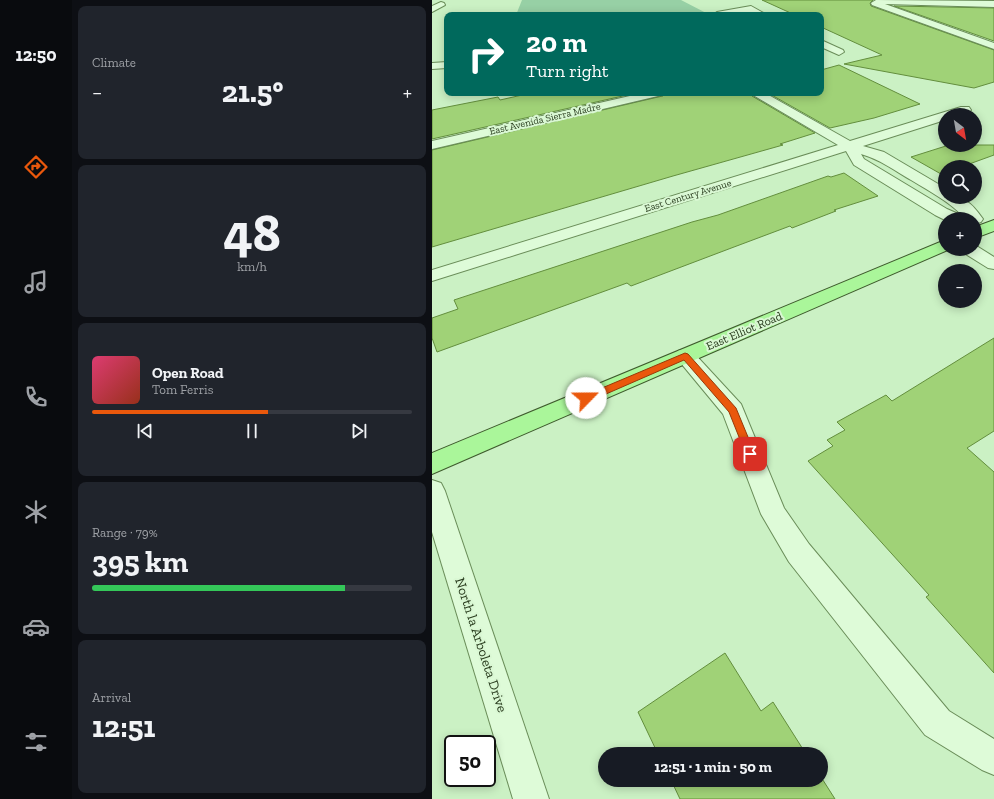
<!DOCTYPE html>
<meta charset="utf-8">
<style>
body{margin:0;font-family:"Zilla Slab",serif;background:#20242c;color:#f1f3f6;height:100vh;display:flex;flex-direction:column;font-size:15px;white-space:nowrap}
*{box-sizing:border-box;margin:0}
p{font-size:13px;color:#9ea1a6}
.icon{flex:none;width:22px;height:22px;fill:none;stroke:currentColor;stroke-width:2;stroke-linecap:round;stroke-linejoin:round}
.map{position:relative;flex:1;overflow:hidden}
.drawer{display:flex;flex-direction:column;gap:6px;padding:6px;background:#0d0f14;width:360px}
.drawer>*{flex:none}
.guide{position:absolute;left:12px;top:12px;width:380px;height:84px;border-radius:8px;box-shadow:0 2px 10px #0003;background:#00695c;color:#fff;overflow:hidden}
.needle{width:26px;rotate:149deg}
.fabs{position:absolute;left:506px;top:108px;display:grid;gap:8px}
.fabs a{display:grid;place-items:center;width:44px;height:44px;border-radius:50%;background:#171b24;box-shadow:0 2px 10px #0003;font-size:20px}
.speed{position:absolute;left:12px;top:735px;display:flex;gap:8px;font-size:20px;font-weight:700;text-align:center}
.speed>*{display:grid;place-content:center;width:52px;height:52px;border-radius:50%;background:#171b24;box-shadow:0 2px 10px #0003;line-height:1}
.speed .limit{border:2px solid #111;border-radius:6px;background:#fff;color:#111}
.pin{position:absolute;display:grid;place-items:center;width:34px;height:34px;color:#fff;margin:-17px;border-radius:8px;box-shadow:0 2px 6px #0006}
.me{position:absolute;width:44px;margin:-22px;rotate:67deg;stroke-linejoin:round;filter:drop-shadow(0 0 3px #0008)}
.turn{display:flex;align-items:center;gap:14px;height:84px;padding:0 16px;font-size:18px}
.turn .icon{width:52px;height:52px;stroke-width:2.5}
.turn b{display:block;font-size:28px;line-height:34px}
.big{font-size:30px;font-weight:700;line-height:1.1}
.drawer .tile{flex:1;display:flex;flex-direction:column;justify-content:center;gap:6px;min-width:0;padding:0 14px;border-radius:8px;background:#20242c}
.drawer .dial{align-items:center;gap:0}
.dial b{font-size:52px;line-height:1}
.song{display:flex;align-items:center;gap:12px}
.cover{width:48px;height:48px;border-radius:6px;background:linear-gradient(135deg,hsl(340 70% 55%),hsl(10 70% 35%))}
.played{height:4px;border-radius:2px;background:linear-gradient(90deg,#ea580c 55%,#363941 55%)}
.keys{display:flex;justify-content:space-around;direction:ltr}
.heat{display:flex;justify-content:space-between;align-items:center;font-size:22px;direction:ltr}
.charge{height:6px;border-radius:3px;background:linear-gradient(90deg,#34c759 79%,#363941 0)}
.trip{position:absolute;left:166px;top:747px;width:230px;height:40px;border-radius:20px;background:#171b24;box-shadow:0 2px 10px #0003;font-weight:700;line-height:40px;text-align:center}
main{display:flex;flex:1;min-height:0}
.tab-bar{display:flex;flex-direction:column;width:72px;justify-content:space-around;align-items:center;background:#090b0e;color:#9ea1a6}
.tab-bar .icon{width:28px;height:28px}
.tab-bar .active{color:#ea580c}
.tab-bar b{font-size:18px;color:#f1f3f6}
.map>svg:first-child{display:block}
.green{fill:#97d0a5}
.building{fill:#a0d277;stroke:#638e3d}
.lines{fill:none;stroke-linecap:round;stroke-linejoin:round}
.minor-casing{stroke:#6a8d59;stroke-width:2}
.major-casing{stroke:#3f5b2d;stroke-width:2}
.minor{fill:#defbd8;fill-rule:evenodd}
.major{fill:#aaf69a;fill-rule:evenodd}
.route{fill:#ea580c;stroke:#983908}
.labels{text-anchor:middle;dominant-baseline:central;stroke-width:4;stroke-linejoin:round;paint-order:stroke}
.far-street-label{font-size:10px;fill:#293c1e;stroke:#daf8d4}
.street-label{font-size:12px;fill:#293c1e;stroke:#daf8d4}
.near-street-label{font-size:14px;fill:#293c1e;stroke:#daf8d4}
</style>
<main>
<nav class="tab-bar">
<b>12:50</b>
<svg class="icon active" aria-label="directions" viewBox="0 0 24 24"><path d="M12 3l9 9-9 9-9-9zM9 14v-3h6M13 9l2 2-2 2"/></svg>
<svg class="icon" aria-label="music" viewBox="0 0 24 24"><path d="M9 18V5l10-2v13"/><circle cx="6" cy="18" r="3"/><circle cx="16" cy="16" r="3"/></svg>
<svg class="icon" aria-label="phone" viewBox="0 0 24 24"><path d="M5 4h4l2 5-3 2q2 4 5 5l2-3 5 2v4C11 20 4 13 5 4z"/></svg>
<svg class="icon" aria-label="climate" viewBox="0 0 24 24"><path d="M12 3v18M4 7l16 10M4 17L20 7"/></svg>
<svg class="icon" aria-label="car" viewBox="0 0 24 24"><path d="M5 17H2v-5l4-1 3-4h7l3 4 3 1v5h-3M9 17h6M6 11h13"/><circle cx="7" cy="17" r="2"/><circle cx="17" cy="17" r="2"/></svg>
<svg class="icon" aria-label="filters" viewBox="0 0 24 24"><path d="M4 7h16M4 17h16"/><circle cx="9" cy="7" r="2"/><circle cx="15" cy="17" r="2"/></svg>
</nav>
<section class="drawer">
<div class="tile"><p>Climate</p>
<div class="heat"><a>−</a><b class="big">21.5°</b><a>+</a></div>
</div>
<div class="tile dial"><b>48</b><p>km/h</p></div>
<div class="tile">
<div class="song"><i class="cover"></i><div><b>Open Road</b><p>Tom Ferris</p></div></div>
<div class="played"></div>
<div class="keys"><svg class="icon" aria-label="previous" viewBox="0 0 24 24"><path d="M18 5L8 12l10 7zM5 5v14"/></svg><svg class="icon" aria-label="pause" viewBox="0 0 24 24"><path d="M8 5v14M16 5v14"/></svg><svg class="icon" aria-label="next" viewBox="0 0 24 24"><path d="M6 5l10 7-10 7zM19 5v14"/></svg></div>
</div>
<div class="tile"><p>Range · 79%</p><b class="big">395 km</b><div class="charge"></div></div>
<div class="tile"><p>Arrival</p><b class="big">12:51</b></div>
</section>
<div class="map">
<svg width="562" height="799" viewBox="0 0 562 799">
<rect width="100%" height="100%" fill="#cbf1c4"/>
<polygon class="green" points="90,0 249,0 278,15 161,15 156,12 137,15 84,15"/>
<g class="building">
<polygon points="330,0 441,0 438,3 439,6 562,50 562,82 542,88 412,64 450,55 389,27 389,15 363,15"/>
<polygon points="462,6 562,8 562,41"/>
<polygon points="407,65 488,104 442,118 398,128 336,93 389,93 389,70"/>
<polygon points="99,93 204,93 0,139 0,110 66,97 68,100"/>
<polygon points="234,93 318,93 320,96 383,133 348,144 351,145 241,176 0,247 0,150 226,97 231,96"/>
<polygon points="517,145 562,145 562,155 529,167 513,167 513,173 509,174 479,157"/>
<polygon points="412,173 446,196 402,210 404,211 360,228 358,226 302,247 199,286 195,283 5,352 0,338 0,318 26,309 22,300 260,222 286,215 396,176 399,177"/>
<polygon points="562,338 562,431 535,448 562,472 562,673 494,597 497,595 376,461 401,446 395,440 413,430 405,422 454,395 460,401"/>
<polygon points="293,653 329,711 341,702 374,754 226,754 206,712"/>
<polygon points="389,777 403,799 248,799 239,780 389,780"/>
</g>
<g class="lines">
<defs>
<g id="minor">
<polygon points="444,0 562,1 562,7 453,4 562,43 562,49 440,5 439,3"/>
<polygon points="9,2 12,3 13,5 0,12 0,6"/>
<polygon points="319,6 335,15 324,15 318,12 300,15 281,15 285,12"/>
<polygon points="389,40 411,50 412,52 407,55 389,47"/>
<polygon points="15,62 15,68 0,69 0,63"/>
<polygon points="211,93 232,93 230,95 226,96 0,149 0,141"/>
<path d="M319 93H333L418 141 529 107H537L539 110C533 117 521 115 513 115V120L431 146 452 152 513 188V197C533 197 539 202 551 219L549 222 543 224V219H534C518 202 499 192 479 180 462 170 447 159 429 154L432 159 515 209 531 216 533 219 513 220 503 215 422 165 414 151 0 281V270L406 145 321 95Z"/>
<polygon points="543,245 562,257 562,269 556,268 532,253 530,249 543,249"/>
<polygon points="253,349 260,351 309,404 352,508 377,544 517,711 562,739 562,775 550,770 493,735 357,562 329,514 291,414 243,356 246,351"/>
<polygon points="0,480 9,483 13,491 117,799 81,799 0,532"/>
</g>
<g id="major">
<polygon points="562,220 562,231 543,238 543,227"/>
<polygon points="513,240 513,249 518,249 0,474 0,453"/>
</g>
</defs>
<use href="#minor" class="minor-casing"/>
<use href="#major" class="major-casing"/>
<use href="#minor" class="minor"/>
<use href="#major" class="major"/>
</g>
<polygon class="route" points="253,353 256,354 304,408 323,454 322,457 315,457 297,412 252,360 158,401 154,402 150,398 151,396"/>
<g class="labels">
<g class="far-street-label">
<text transform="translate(113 119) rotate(-13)">East Avenida Sierra Madre</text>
<text transform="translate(256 196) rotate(-17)">East Century Avenue</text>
</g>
<g class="street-label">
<text transform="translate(312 331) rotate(-23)">East Elliot Road</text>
</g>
<g class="near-street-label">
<text transform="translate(49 645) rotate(72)">North la Arboleta Drive</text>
</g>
</g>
</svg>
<div class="fabs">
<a><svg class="needle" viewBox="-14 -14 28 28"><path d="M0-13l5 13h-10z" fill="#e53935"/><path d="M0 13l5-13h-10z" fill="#9ea1a6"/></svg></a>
<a><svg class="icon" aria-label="search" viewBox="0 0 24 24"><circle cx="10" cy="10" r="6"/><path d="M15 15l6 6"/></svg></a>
<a>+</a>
<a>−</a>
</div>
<div class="speed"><div class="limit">50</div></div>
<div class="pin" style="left:318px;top:454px;background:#d93025"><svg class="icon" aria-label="arrive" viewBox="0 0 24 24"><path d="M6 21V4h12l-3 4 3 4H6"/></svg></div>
<svg class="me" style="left:154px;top:398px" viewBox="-20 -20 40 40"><circle r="19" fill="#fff"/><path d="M0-13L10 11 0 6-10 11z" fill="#ea580c"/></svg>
<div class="trip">12:51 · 1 min · 50 m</div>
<div class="guide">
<div class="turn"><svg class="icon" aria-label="right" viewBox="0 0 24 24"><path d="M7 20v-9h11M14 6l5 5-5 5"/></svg><div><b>20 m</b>Turn right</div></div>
</div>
</div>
</main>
